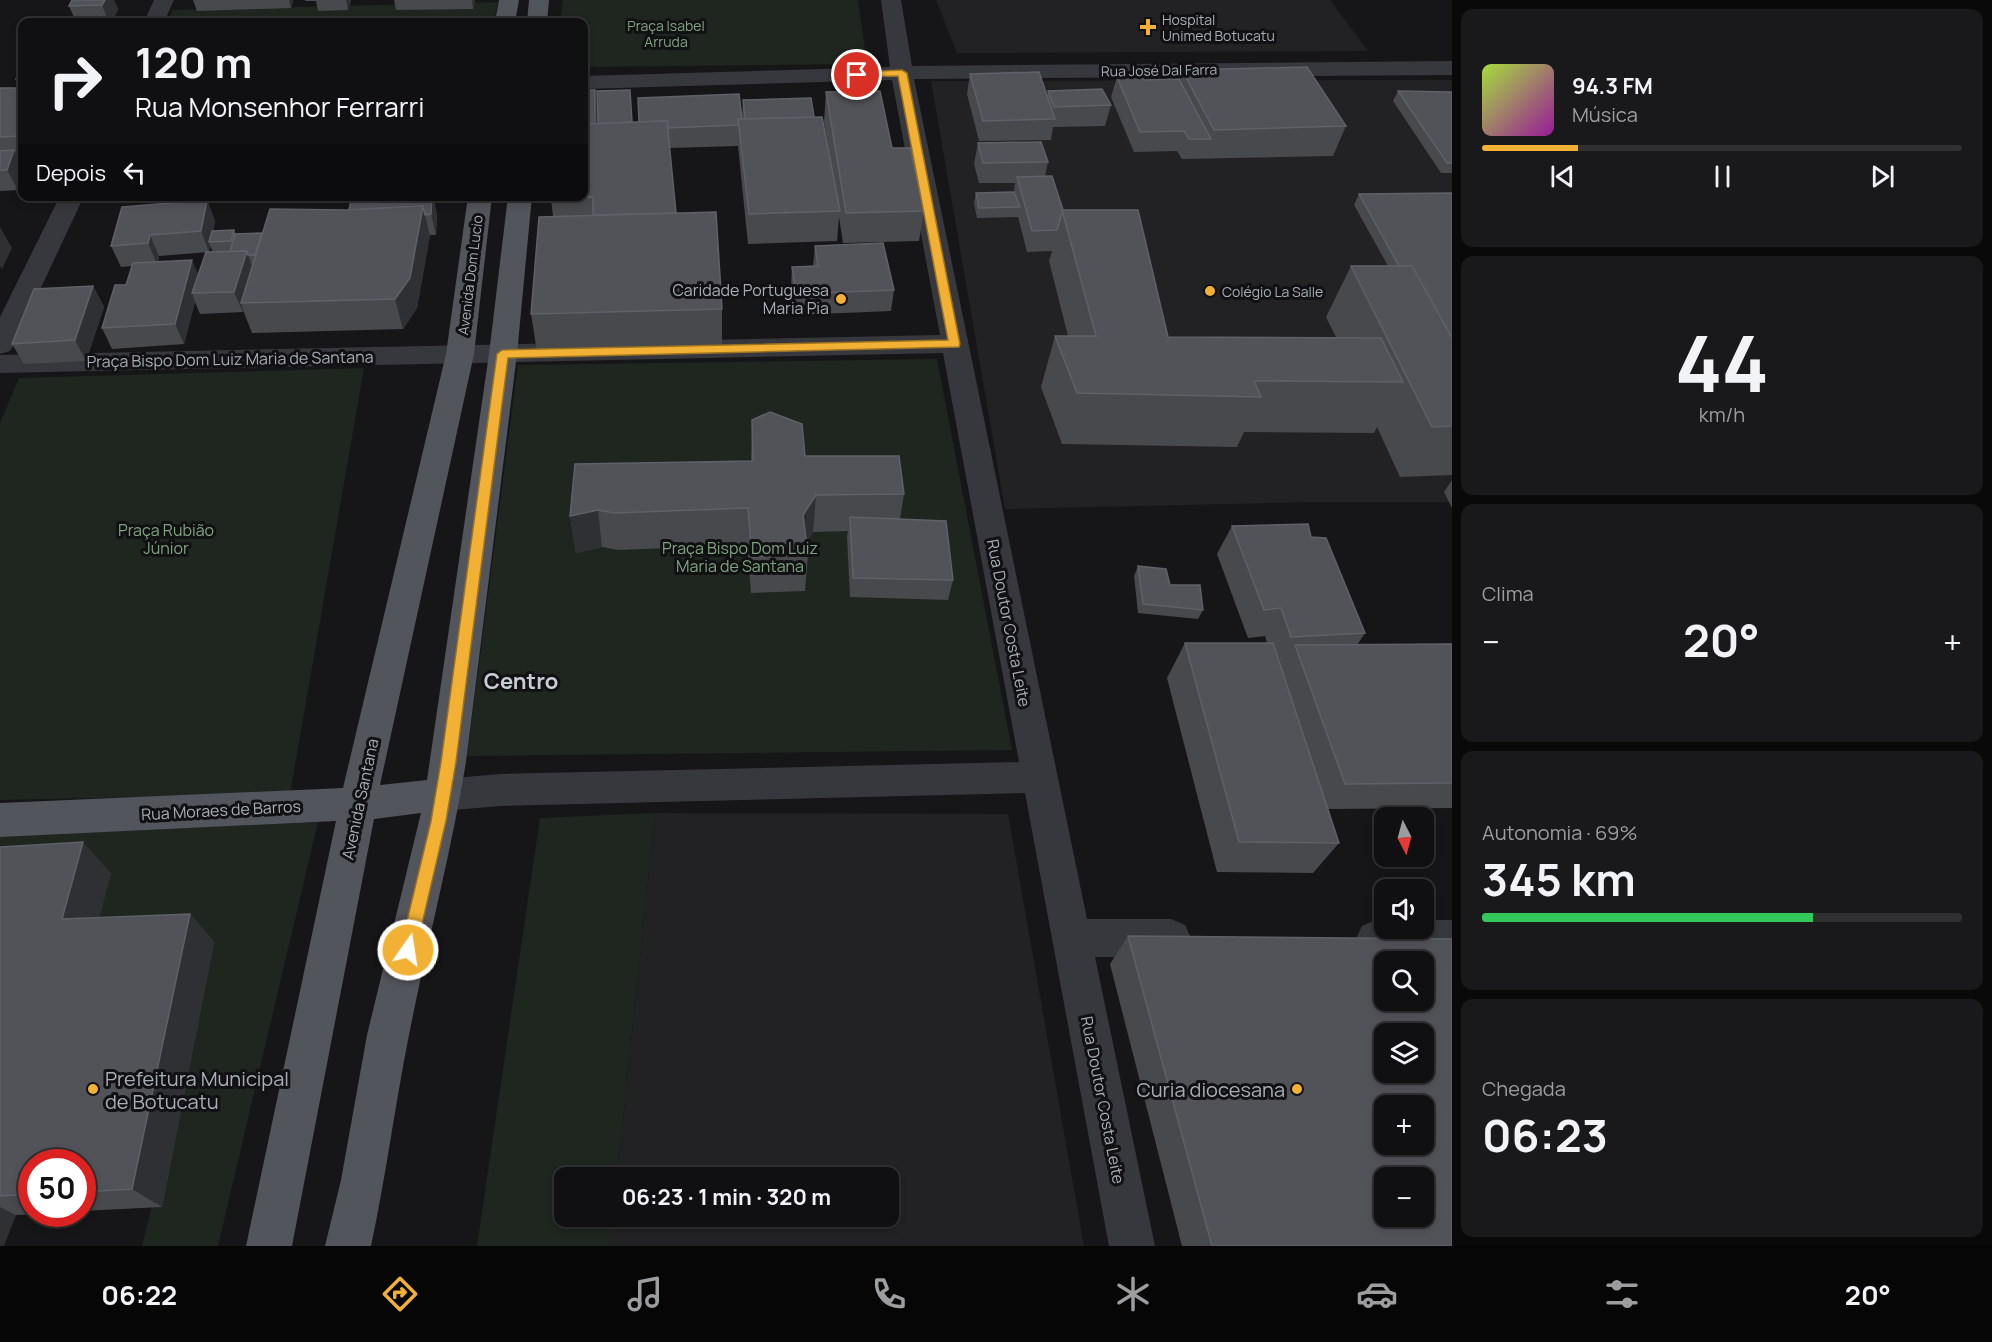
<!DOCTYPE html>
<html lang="pt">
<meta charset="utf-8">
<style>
body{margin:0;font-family:Manrope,sans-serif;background:#19191b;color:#f1f3f6;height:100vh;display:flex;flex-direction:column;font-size:22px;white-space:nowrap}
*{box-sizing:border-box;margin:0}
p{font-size:20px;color:#9c9d9f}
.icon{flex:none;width:33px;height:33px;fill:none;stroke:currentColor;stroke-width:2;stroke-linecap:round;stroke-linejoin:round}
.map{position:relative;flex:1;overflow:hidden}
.side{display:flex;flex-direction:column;gap:9px;padding:9px;background:#09090a;width:540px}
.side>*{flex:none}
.hud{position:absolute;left:18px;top:18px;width:570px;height:183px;border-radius:12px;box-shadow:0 3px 9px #0003,0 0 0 2px #303032;background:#101012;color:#f1f3f6;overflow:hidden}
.needle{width:39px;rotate:174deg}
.fabs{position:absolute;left:1374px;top:807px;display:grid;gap:12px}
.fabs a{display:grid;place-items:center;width:60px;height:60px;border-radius:12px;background:#101012;box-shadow:0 3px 9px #0003,0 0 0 2px #303032;font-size:30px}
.speed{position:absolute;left:18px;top:1149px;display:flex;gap:12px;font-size:30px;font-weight:700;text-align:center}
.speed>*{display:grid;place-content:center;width:78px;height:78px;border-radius:50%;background:#101012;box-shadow:0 3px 9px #0003,0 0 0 2px #303032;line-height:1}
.speed .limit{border:9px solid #d22;background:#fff;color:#111}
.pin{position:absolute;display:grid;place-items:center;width:51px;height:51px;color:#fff;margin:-26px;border:3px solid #fff;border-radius:50%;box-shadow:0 2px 6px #0007}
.me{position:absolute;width:66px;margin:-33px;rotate:13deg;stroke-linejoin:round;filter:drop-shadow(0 0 4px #0008)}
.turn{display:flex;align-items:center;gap:21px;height:126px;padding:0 18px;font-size:27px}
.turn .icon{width:78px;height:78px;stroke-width:2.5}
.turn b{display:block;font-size:42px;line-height:51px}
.then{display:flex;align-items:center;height:57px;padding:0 18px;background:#0003;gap:12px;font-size:22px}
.big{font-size:45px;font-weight:700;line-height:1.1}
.side .tile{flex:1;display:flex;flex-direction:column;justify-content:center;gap:9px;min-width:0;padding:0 21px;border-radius:12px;background:#19191b}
.side .dial{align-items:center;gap:0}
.dial b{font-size:78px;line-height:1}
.song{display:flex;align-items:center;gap:18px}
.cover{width:72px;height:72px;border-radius:9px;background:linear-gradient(135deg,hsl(80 70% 55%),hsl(300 70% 35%))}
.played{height:6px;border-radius:3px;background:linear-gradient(90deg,#f2b134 20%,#303032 20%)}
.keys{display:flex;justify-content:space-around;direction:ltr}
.heat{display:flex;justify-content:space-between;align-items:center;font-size:33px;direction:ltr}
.charge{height:9px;border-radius:4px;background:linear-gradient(90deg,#34c759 69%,#303032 0)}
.trip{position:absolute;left:554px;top:1167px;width:345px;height:60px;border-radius:12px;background:#101012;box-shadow:0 3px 9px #0003,0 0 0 2px #303032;font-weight:700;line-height:60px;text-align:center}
.tabs{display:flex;height:96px;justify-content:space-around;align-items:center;background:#060607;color:#9c9d9f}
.tabs .icon{width:42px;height:42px}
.tabs .on{color:#f2b134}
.tabs b{font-size:27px;color:#f1f3f6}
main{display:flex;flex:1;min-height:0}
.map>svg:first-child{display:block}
.built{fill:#222225}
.green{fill:#1e261f}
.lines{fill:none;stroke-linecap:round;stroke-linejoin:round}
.minor{fill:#37383d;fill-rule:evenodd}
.major{fill:#53555c;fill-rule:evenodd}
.wall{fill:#47494d;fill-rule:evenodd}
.shaded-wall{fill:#2f3033}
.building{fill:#525359;stroke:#5f6168;stroke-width:1.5;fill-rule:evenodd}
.route{fill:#f2b134;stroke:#9d7322;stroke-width:1.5}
.poi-dot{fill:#f2b134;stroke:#111113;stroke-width:2}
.labels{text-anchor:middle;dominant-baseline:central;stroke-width:6;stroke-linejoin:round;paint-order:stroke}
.far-poi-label{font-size:14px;fill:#a8adb8;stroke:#111113;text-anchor:start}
.far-park-label{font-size:14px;fill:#7fa381;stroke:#111113}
.far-street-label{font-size:14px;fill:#a8adb8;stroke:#111113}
.poi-label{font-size:16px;fill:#a8adb8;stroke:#111113;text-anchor:end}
.street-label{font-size:16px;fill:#a8adb8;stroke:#111113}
.park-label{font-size:16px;fill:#7fa381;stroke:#111113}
.near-poi-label{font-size:20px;fill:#a8adb8;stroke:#111113;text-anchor:start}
.district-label{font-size:22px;font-weight:bold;fill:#c9ccd4;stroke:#111113}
</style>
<main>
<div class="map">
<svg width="1452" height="1246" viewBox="0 0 1452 1246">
<rect width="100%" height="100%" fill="#161618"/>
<g class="built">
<polygon points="936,0 1330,0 1368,51 957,53"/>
<polygon points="1452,80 1452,502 1315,502 1005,509 931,81"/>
<polygon points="655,813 1008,814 1084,1246 605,1246 613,1217 888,1216 888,1178 617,1177"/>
</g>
<g class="green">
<polygon points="563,0 858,0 867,64 584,67 584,22 560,22"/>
<polygon points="498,2 494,22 167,22 173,10"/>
<polygon points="937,359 1012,750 467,756 518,365"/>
<polygon points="364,368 290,794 0,800 0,423 19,378"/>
<polygon points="655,813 617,1177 564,1178 564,1216 613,1217 610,1246 477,1246 540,818"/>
<polygon points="318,822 218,1246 142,1246 200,1015 92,947 111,873 0,879 0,834 122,831"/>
</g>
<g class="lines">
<g class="minor">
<polygon points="154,0 174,0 164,22 144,22"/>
<polygon points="881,0 901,0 912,66 1452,61 1452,75 914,79 1087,919 1171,919 1185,925 1191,938 1185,951 1171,957 1095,957 1155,1246 1109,1246 1025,793 500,806 442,811 429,806 424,795 429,784 442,779 500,774 1019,762 943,353 0,373 0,355 940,335 892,80 584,89 584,76 890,67"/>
<polygon points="60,196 84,196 14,345 10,351 0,354 0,317"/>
<polygon points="1376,920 1384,920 1384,928 1424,928 1424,920 1452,920 1452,958 1376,958 1362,952 1356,939 1362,926"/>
</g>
<g class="major">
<polygon points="499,0 519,0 515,22 495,22"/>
<polygon points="529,0 549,0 547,22 527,22"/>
<path d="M468 196H492L474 354 380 785 427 780 489 354 508 196H532L517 354 466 762C451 854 427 943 409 1035 395 1105 386 1176 371 1246H325L341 1180 367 1035 421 813 374 819 292 1246H246L336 821 0 837V803L343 788 446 354Z"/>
</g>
</g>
<g class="wall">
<polygon points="114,0 118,9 112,22 76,22 69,6"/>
<polygon points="193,0 293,0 291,8 197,11"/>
<polygon points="305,0 351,0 348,10 318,11 316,1 305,1"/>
<polygon points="394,0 475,0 473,9 396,10"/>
<polygon points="22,68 22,177 18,190 0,191 0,88 21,88 16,79"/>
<polygon points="1182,70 1346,126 1333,156 1182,159 1177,151 1134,152 1111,97 1117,77 1144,80 1179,79"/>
<polygon points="970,74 1047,96 1048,91 1111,105 1105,126 1053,127 1051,140 979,141 967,94"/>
<polygon points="1398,91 1452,92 1452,173 1441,173 1393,101"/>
<polygon points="826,92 892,148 924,211 919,241 843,243 839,217 837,241 748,244 738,146 670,148 676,213 722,309 722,347 537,352 531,314 553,216 551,199 597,110 597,124 742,119 743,100 814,117 831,164 824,122"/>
<polygon points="978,143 1048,162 1045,176 1063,210 1168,337 1336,337 1326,317 1351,266 1388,266 1354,205 1359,194 1452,193 1452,475 1400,477 1377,427 1374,433 1244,432 1237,447 1062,444 1041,387 1055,336 1068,336 1049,261 1052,251 1027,252 1018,217 977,218 974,203 976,193 1014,192 1015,183 979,183 974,164"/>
<path d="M402 196H433L437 215 436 235H430L417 308 403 329 252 333 243 310V312L200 314 195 302 184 344 112 349 102 328 126 285 132 266 121 267 111 246 207 200 215 221 213 231 234 230 236 234 262 233ZM210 246 213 252 198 274 158 262 159 256 209 252Z"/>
<polygon points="815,246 894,290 891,311 795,315 791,288 792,267 813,266"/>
<polygon points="93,286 104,307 86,361 24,364 12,344"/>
<polygon points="752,420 805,456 904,494 900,519 953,580 948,600 850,597 847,537 848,531 813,532 806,543 808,555 805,591 751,593 747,545 618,550 602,547 576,553 570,516 751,461"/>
<polygon points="1452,480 1452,508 1444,492"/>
<polygon points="1232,526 1311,537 1365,633 1357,645 1452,644 1452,808 1328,809 1339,843 1313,873 1217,872 1167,678 1185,643 1267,643 1265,636 1248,638 1217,554"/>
<polygon points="1138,566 1170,585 1203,610 1198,619 1138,613 1134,576"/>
<polygon points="0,847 111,873 99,918 190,914 214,942 162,1207 82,1211 82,1162 32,1162 32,1214 41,1214 16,1215 0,1246"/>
<polygon points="1128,936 1452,1246 1182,1246 1110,964"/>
</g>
<g class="shaded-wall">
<polygon points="105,0 114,0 118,9 112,22 109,22 102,5"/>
<polygon points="289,0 293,0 291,8"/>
<polygon points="346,0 351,0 348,10"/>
<polygon points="472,0 475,0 473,9"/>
<polygon points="22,88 22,113 16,100"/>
<polygon points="595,90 597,110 596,150 595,129"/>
<polygon points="14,150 22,166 22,177 18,190 7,170"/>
<polygon points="432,196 437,215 436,235 431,214"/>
<polygon points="207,200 215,221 211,242 209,242 210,246 209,252 201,231"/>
<polygon points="423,206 430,236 417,308 403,329 395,299"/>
<polygon points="0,227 12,248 2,269 0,266"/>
<polygon points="150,235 159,256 157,264 148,243"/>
<polygon points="247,251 254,272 241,303 243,310 243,312 234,292"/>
<polygon points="192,260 201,281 192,293 195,302 184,344 175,324"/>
<polygon points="93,286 104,307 86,361 75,340"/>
<polygon points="816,495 813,532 801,552 803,515"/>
<polygon points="598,510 602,547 576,553 570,516"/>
<polygon points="83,842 111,873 92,947 62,919"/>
<polygon points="190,914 214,942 162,1207 132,1189"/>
<polygon points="0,1207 16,1215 4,1246 0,1246"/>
</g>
<g class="building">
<polygon points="72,0 105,0 102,5 69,6"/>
<polygon points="1307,67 1346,126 1214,130 1182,70"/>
<polygon points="22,68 22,79 16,79"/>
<polygon points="1039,72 1055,119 983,121 970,74"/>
<polygon points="1142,75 1144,80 1179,79 1211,139 1189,139 1184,131 1140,132 1117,77"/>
<polygon points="0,88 22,88 16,100 22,99 22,136 0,137"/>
<polygon points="1102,89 1111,105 1054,107 1048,91"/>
<rect x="584" y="90" width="11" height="34"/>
<polygon points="630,90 632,122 598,124 597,91"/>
<polygon points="880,91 892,148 910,148 924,211 846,213 826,92"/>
<polygon points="1398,91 1452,92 1452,163 1447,163"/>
<polygon points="739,94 742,119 738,119 738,125 668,128 667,121 639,122 638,98"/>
<polygon points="811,98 814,117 745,119 743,100"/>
<polygon points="822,117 840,211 749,214 738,119"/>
<polygon points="667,121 676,213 593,215 593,197 551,199 551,196 584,196 584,124"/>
<polygon points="1041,142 1048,162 983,163 978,143"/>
<polygon points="14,150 7,170 0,170 0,151"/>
<polygon points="1052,176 1063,210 1057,230 1032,231 1017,177"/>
<polygon points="1014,192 1020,207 979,208 976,193"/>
<polygon points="1452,193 1452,338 1412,266 1399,266 1359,194"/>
<polygon points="402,196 432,196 431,214 425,215 423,206 349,210 351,200"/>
<polygon points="207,200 201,231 150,235 148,243 111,246 122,207"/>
<polygon points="423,206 410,278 395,299 241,303 270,209 346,210"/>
<polygon points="1062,210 1138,210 1168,337 1381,338 1403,382 1254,381 1261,397 1077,393 1055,336 1096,336"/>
<polygon points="716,212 722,309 531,314 539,217"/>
<polygon points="234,230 231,241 209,242 212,231"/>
<polygon points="262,233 255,255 248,255 247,251 230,252 235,234"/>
<polygon points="883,243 894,290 796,294 792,267 818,266 815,246"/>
<polygon points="247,251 234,292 192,293 206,252"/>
<polygon points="192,260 175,324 102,328 115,285 126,285 133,263"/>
<polygon points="1351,266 1412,266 1452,338 1452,426 1432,427"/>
<polygon points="93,286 75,340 12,344 34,289"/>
<polygon points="770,412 802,424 805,456 899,456 904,494 816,495 803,515 808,555 752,557 748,508 614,513 598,510 570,516 575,464 753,461 752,420"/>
<polygon points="850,517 946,521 953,580 853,578"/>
<polygon points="1308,524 1311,537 1326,538 1365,633 1291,637 1281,608 1264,610 1232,526"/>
<polygon points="1138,566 1166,569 1170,585 1200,585 1203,610 1143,604"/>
<polygon points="1185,643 1273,643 1339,843 1239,842"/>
<polygon points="1452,644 1452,783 1345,784 1295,645"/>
<polygon points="83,842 62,919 190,914 132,1189 82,1192 82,1162 32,1162 32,1194 0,1196 0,847"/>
<path d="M1128 936 1452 939V1246H1212ZM1384 962H1424V1000H1384ZM1384 1034H1424V1072H1384ZM1384 1106H1424V1144H1384ZM1384 1178H1424V1216H1384Z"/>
</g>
<polygon class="route" points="902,70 907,73 960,344 959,347 508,358 456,762 446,821 416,950 414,955 408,957 403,955 400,950 431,821 441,762 497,354 502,350 948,340 898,76 857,77 852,75 857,72"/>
<g class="poi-dot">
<path d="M1145 18h6v6h6v6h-6v6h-6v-6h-6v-6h6z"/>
<circle cx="1210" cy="291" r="6"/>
<circle cx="841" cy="299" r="6"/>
<circle cx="93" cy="1089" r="6"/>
<circle cx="1297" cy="1089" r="6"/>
</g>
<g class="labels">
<g class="far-poi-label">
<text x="1162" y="19">Hospital<tspan x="1162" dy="16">Unimed Botucatu</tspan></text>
<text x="1222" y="291">Colégio La Salle</text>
</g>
<g class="far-park-label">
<text x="666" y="25">Praça Isabel<tspan x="666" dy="16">Arruda</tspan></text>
</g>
<g class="far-street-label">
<text transform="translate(1159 70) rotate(-1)">Rua José Dal Farra</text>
<text transform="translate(470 275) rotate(-83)">Avenida Dom Lucio</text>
</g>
<g class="poi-label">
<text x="829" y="290">Caridade Portuguesa<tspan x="829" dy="18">Maria Pia</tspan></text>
</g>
<g class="street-label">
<text transform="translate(230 359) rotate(-1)">Praça Bispo Dom Luiz Maria de Santana</text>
<text transform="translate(1009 623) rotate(79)">Rua Doutor Costa Leite</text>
<text transform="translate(360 799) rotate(-78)">Avenida Santana</text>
<text transform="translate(221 810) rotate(-3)">Rua Moraes de Barros</text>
<text transform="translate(1103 1100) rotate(79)">Rua Doutor Costa Leite</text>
</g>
<g class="park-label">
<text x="166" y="530">Praça Rubião<tspan x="166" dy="18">Júnior</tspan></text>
<text x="740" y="548">Praça Bispo Dom Luiz<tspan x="740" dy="18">Maria de Santana</tspan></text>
</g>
<g class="near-poi-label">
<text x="105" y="1078">Prefeitura Municipal<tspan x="105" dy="23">de Botucatu</tspan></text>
<text x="1285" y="1089" text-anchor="end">Curia diocesana</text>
</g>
<g class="district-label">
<text x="521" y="681">Centro</text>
</g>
</g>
</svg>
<div class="fabs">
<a><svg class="needle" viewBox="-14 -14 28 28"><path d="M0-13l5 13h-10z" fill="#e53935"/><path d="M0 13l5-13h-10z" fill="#9c9d9f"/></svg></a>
<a><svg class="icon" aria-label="sound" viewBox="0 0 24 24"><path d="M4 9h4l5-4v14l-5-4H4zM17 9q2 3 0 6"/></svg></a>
<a><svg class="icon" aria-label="search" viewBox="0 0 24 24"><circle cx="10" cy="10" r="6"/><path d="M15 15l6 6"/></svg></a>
<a><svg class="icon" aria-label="layers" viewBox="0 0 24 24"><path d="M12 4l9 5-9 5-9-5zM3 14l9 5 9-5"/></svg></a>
<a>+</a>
<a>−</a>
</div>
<div class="speed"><div class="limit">50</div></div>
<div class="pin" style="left:857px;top:75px;background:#d93025"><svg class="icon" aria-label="arrive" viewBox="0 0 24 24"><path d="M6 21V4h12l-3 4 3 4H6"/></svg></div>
<svg class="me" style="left:408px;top:950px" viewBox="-20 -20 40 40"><circle r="17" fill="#f2b134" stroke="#fff" stroke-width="3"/><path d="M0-11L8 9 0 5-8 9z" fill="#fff"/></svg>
<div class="trip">06:23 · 1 min · 320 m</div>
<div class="hud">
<div class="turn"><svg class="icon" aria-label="right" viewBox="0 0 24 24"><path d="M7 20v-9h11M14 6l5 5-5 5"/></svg><div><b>120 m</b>Rua Monsenhor Ferrarri</div></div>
<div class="then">Depois<svg class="icon" aria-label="left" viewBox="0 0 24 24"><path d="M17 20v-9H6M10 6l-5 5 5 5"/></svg></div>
</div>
</div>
<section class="side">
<div class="tile">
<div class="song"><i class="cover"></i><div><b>94.3 FM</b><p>Música</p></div></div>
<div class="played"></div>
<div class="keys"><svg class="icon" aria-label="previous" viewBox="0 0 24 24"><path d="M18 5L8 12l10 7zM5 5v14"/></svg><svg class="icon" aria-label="pause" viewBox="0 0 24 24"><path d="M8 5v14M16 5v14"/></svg><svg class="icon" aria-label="next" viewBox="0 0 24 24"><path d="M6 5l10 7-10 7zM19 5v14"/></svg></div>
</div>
<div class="tile dial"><b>44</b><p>km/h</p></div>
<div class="tile"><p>Clima</p>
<div class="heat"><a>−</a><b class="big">20°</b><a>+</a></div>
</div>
<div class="tile"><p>Autonomia · 69%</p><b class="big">345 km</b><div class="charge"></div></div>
<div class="tile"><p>Chegada</p><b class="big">06:23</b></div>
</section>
</main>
<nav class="tabs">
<b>06:22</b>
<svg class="icon on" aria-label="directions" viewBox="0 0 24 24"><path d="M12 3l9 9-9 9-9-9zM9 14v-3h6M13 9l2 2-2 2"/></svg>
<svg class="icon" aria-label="music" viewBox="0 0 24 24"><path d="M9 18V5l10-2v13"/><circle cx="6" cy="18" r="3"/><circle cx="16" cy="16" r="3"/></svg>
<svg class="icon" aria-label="phone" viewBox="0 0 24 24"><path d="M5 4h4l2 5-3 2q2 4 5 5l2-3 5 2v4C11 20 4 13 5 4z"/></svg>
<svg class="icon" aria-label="climate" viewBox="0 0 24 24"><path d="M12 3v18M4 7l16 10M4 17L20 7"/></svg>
<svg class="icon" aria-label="car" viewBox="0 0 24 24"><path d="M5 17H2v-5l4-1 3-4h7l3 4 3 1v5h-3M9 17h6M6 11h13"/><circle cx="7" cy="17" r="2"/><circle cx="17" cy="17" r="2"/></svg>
<svg class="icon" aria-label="filters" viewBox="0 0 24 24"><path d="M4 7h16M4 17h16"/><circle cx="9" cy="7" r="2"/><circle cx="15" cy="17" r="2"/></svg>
<b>20°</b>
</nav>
